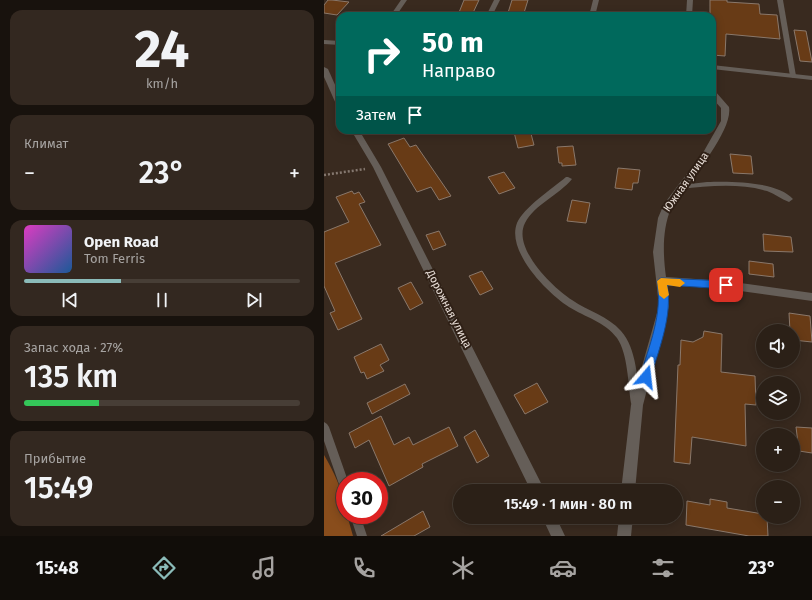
<!DOCTYPE html>
<html lang="ru">
<meta charset="utf-8">
<style>
body{margin:0;font-family:"Fira Sans",sans-serif;background:#332820;color:#f1f3f6;height:100vh;display:flex;flex-direction:column;font-size:15px;white-space:nowrap}
*{box-sizing:border-box;margin:0}
p{font-size:13px;color:#a6a3a1}
.icon{flex:none;width:22px;height:22px;fill:none;stroke:currentColor;stroke-width:2;stroke-linecap:round;stroke-linejoin:round}
.map{position:relative;flex:1;overflow:hidden}
.drawer{display:flex;flex-direction:column;gap:10px;padding:10px;background:#18120d;width:324px}
.drawer>*{flex:none}
.guide{position:absolute;left:12px;top:12px;width:380px;height:122px;border-radius:12px;box-shadow:0 2px 10px #0003,0 0 0 1px #473e36;background:#00695c;color:#fff;overflow:hidden}
.fabs{position:absolute;left:432px;top:324px;display:grid;gap:8px}
.fabs a{display:grid;place-items:center;width:44px;height:44px;border-radius:50%;background:#2b2017;box-shadow:0 2px 10px #0003,0 0 0 1px #473e36;font-size:20px}
.speed{position:absolute;left:12px;top:472px;display:flex;gap:8px;font-size:20px;font-weight:700;text-align:center}
.speed>*{display:grid;place-content:center;width:52px;height:52px;border-radius:50%;background:#2b2017;box-shadow:0 2px 10px #0003,0 0 0 1px #473e36;line-height:1}
.speed .limit{border:6px solid #d22;background:#fff;color:#111}
.pin{position:absolute;display:grid;place-items:center;width:34px;height:34px;color:#fff;margin:-17px;border-radius:8px;box-shadow:0 2px 6px #0006}
.me{position:absolute;width:44px;margin:-22px;rotate:17deg;stroke-linejoin:round;filter:drop-shadow(0 0 3px #0008)}
.turn{display:flex;align-items:center;gap:14px;height:84px;padding:0 20px;font-size:18px}
.turn .icon{width:52px;height:52px;stroke-width:2.5}
.turn b{display:block;font-size:28px;line-height:34px}
.then{display:flex;align-items:center;height:38px;padding:0 20px;background:#0003;gap:8px;font-size:15px}
.big{font-size:30px;font-weight:600;line-height:1.1}
.drawer .card{flex:1;display:flex;flex-direction:column;justify-content:center;gap:6px;min-width:0;padding:0 14px;border-radius:12px;background:#332820}
.drawer .dial{align-items:center;gap:0}
.dial b{font-size:52px;line-height:1}
.song{display:flex;align-items:center;gap:12px}
.cover{width:48px;height:48px;border-radius:6px;background:linear-gradient(135deg,hsl(310 70% 55%),hsl(210 70% 35%))}
.played{height:4px;border-radius:2px;background:linear-gradient(90deg,#8bbbb9 35%,#473e36 35%)}
.keys{display:flex;justify-content:space-around;direction:ltr}
.heat{display:flex;justify-content:space-between;align-items:center;font-size:22px;direction:ltr}
.charge{height:6px;border-radius:3px;background:linear-gradient(90deg,#34c759 27%,#473e36 0)}
.trip{position:absolute;left:129px;top:484px;width:230px;height:40px;border-radius:20px;background:#2b2017;box-shadow:0 2px 10px #0003,0 0 0 1px #473e36;font-weight:600;line-height:40px;text-align:center}
.menu{display:flex;height:64px;justify-content:space-around;align-items:center;background:#110d09;color:#a6a3a1}
.menu .icon{width:28px;height:28px}
.menu .on{color:#8bbbb9}
.menu b{font-size:18px;color:#f1f3f6}
main{display:flex;flex:1;min-height:0}
.map>svg:first-child{display:block}
.forest{fill:#894d1c}
.building{fill:#683b16;stroke:#8a786b}
.lines{fill:none;stroke-linecap:round;stroke-linejoin:round}
.path{stroke:#85786f;stroke-width:2.5;stroke-dasharray:2 2;stroke-linecap:butt}
.lane{fill:#655e58;fill-rule:evenodd}
.street{fill:#655e58;fill-rule:evenodd}
.route{fill:#1a73e8;stroke:#114b97}
.slow{fill:#f59e0b}
.labels{text-anchor:middle;dominant-baseline:central;stroke-width:4;stroke-linejoin:round;paint-order:stroke}
.street-label{font-size:11px;fill:#e8ded7;stroke:#2f2016}
</style>
<main>
<section class="drawer">
<div class="card dial"><b>24</b><p>km/h</p></div>
<div class="card"><p>Климат</p>
<div class="heat"><a>−</a><b class="big">23°</b><a>+</a></div>
</div>
<div class="card">
<div class="song"><i class="cover"></i><div><b>Open Road</b><p>Tom Ferris</p></div></div>
<div class="played"></div>
<div class="keys"><svg class="icon" aria-label="previous" viewBox="0 0 24 24"><path d="M18 5L8 12l10 7zM5 5v14"/></svg><svg class="icon" aria-label="pause" viewBox="0 0 24 24"><path d="M8 5v14M16 5v14"/></svg><svg class="icon" aria-label="next" viewBox="0 0 24 24"><path d="M6 5l10 7-10 7zM19 5v14"/></svg></div>
</div>
<div class="card"><p>Запас хода · 27%</p><b class="big">135 km</b><div class="charge"></div></div>
<div class="card"><p>Прибытие</p><b class="big">15:49</b></div>
</section>
<div class="map">
<svg width="488" height="536" viewBox="0 0 488 536">
<rect width="100%" height="100%" fill="#392a1f"/>
<path class="forest" d="M0 455C10 472 21 494 21 515H23L29 536H0Z"/>
<g class="building">
<polygon points="4,0 8,0 25,2 13,15 0,13 0,5"/>
<polygon points="140,0 155,0 148,15 134,15"/>
<polygon points="188,0 204,0 199,16 183,16"/>
<polygon points="386,0 403,0 403,2 435,4 436,14 453,15 456,39 402,34 401,56 388,55 389,16 386,16"/>
<polygon points="470,30 482,31 488,62 476,61"/>
<polygon points="206,130 210,145 194,148 190,132"/>
<polygon points="80,138 86,147 92,145 127,196 115,200 107,187 93,192 64,144"/>
<polygon points="249,146 252,165 238,166 238,163 235,163 233,147"/>
<polygon points="406,154 427,156 429,174 409,173"/>
<polygon points="294,168 316,170 314,183 309,183 308,190 291,188"/>
<polygon points="180,172 191,188 175,194 164,177"/>
<polygon points="28,191 30,194 35,192 41,202 35,204 57,245 11,263 38,319 14,330 6,313 11,311 0,286 0,232 25,222 12,197"/>
<polygon points="248,200 266,203 262,223 243,221"/>
<polygon points="115,231 122,245 109,250 102,235"/>
<polygon points="439,234 467,237 469,252 440,251"/>
<polygon points="425,261 449,264 450,277 425,274"/>
<polygon points="158,271 169,289 156,295 145,276"/>
<polygon points="87,282 99,303 86,310 74,288"/>
<polygon points="465,313 486,316 488,342 469,340 469,331 466,331"/>
<polygon points="380,331 398,334 397,372 431,376 432,405 421,404 422,446 368,437 366,464 350,462 354,365 356,365 357,340 369,342 379,337"/>
<polygon points="57,344 65,360 56,365 60,371 43,379 40,372 37,373 30,357"/>
<polygon points="213,383 224,402 201,414 190,395"/>
<polygon points="81,384 86,394 48,414 43,403"/>
<polygon points="57,416 70,445 85,437 89,445 125,427 134,446 98,464 99,467 65,486 45,440 31,448 25,433"/>
<polygon points="472,427 488,428 488,453 475,451"/>
<polygon points="151,430 165,456 153,463 140,437"/>
<polygon points="386,499 403,502 403,508 439,514 439,517 443,517 444,536 425,536 362,525 363,501 386,505"/>
<polygon points="99,511 106,527 90,536 57,536"/>
</g>
<g class="lines">
<polyline class="path" points="0,175 41,169"/>
<g class="lane">
<polygon points="77,0 83,0 72,16 66,16"/>
<polygon points="269,0 275,0 271,16 265,16"/>
<polygon points="453,0 459,0 472,76 469,78 466,76"/>
<path d="M242 177H244L248 179C235 195 211 204 201 223 188 248 229 288 248 300 264 311 284 316 297 331 313 349 313 380 317 403L315 406 312 407 309 406 307 403C304 384 304 354 293 338 281 322 261 317 245 307 223 293 182 251 193 223 199 208 229 188 242 177Z"/>
<path d="M383 182C405 181 453 181 469 199L465 202C457 199 451 194 443 191 416 183 384 186 357 189L353 187 357 185Z"/>
<polygon points="0,422 3,424 5,427 24,481 21,481 21,492 17,491 16,487 0,441"/>
<polygon points="26,515 36,515 43,536 33,536"/>
</g>
<g class="street">
<polygon points="170,0 176,0 168,16 162,16"/>
<polygon points="363,0 369,0 368,16 362,16"/>
<polygon points="0,40 16,41 16,45 0,44"/>
<polygon points="388,65 488,76 488,80 388,69"/>
<polygon points="0,67 4,69 16,96 16,106 12,104 0,77"/>
<path d="M388 91H391L405 107C409 129 372 173 359 191 355 196 350 202 347 208 338 230 339 255 342 277L402 281 488 293V301L402 289 343 285 345 306 319 405 311 491H297L307 405 335 306 329 252 334 218 340 204 380 151 397 121V108L388 98Z"/>
<polygon points="27,130 35,130 57,167 221,491 207,491 49,167"/>
<polygon points="218,517 232,517 241,536 227,536"/>
<polygon points="295,517 309,517 307,536 293,536"/>
</g>
</g>
<path class="route" d="M337 278 402 281 407 285 402 289 343 285C349 315 335 348 327 377L325 380 322 382 318 380 316 377C325 346 339 314 333 281Z"/>
<polygon class="slow" points="337,278 356,279 361,283 356,287 343,285 345,295 340,299 335,295 333,281"/>
<g class="labels">
<g class="street-label">
<text transform="translate(362 182) rotate(-55)">Южная улица</text>
<text transform="translate(125 309) rotate(63)">Дорожная улица</text>
</g>
</g>
</svg>
<div class="fabs">
<a><svg class="icon" aria-label="sound" viewBox="0 0 24 24"><path d="M4 9h4l5-4v14l-5-4H4zM17 9q2 3 0 6"/></svg></a>
<a><svg class="icon" aria-label="layers" viewBox="0 0 24 24"><path d="M12 4l9 5-9 5-9-5zM3 14l9 5 9-5"/></svg></a>
<a>+</a>
<a>−</a>
</div>
<div class="speed"><div class="limit">30</div></div>
<div class="pin" style="left:402px;top:285px;background:#d93025"><svg class="icon" aria-label="arrive" viewBox="0 0 24 24"><path d="M6 21V4h12l-3 4 3 4H6"/></svg></div>
<svg class="me" style="left:322px;top:377px" viewBox="-20 -20 40 40"><path d="M0-17L14 15 0 8-14 15z" fill="#1a73e8" stroke="#fff" stroke-width="4"/></svg>
<div class="trip">15:49 · 1 мин · 80 m</div>
<div class="guide">
<div class="turn"><svg class="icon" aria-label="right" viewBox="0 0 24 24"><path d="M7 20v-9h11M14 6l5 5-5 5"/></svg><div><b>50 m</b>Направо</div></div>
<div class="then">Затем<svg class="icon" aria-label="arrive" viewBox="0 0 24 24"><path d="M6 21V4h12l-3 4 3 4H6"/></svg></div>
</div>
</div>
</main>
<nav class="menu">
<b>15:48</b>
<svg class="icon on" aria-label="directions" viewBox="0 0 24 24"><path d="M12 3l9 9-9 9-9-9zM9 14v-3h6M13 9l2 2-2 2"/></svg>
<svg class="icon" aria-label="music" viewBox="0 0 24 24"><path d="M9 18V5l10-2v13"/><circle cx="6" cy="18" r="3"/><circle cx="16" cy="16" r="3"/></svg>
<svg class="icon" aria-label="phone" viewBox="0 0 24 24"><path d="M5 4h4l2 5-3 2q2 4 5 5l2-3 5 2v4C11 20 4 13 5 4z"/></svg>
<svg class="icon" aria-label="climate" viewBox="0 0 24 24"><path d="M12 3v18M4 7l16 10M4 17L20 7"/></svg>
<svg class="icon" aria-label="car" viewBox="0 0 24 24"><path d="M5 17H2v-5l4-1 3-4h7l3 4 3 1v5h-3M9 17h6M6 11h13"/><circle cx="7" cy="17" r="2"/><circle cx="17" cy="17" r="2"/></svg>
<svg class="icon" aria-label="filters" viewBox="0 0 24 24"><path d="M4 7h16M4 17h16"/><circle cx="9" cy="7" r="2"/><circle cx="15" cy="17" r="2"/></svg>
<b>23°</b>
</nav>
